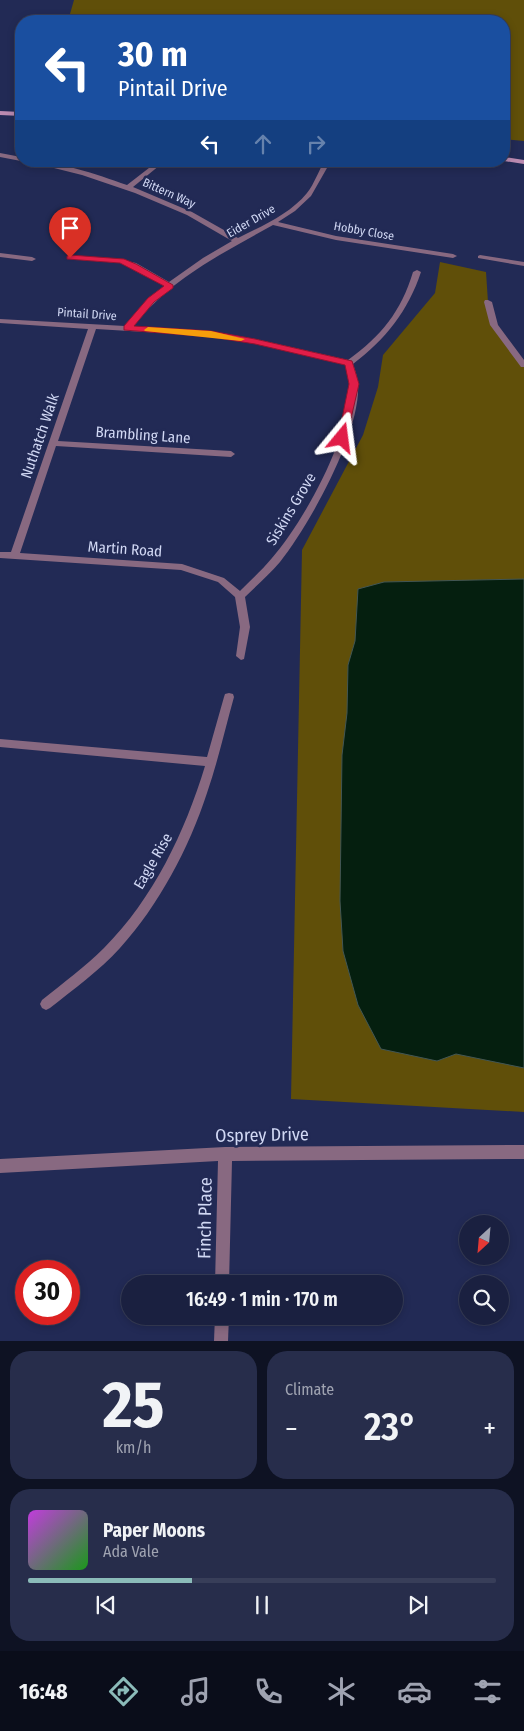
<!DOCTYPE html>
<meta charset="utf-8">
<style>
body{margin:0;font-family:"Fira Sans Condensed",sans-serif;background:#272d4b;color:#f1f3f6;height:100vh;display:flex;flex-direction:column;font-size:19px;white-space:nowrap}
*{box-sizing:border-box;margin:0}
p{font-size:16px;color:#9fa3b1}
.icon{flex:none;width:28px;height:28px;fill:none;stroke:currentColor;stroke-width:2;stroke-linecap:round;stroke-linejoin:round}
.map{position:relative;height:1341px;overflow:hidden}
.side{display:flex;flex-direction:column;gap:10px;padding:10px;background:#0e1223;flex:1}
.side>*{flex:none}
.top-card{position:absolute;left:15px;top:15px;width:495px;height:152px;border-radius:20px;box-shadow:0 2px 8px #0003,0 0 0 1px #383e59;background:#1a4fa0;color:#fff;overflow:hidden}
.needle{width:32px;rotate:206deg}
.controls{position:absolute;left:459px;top:1215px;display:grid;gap:10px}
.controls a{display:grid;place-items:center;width:50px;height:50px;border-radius:50%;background:#1a2040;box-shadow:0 2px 8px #0003,0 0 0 1px #383e59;font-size:25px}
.speed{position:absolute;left:15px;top:1260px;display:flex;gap:10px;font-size:25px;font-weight:700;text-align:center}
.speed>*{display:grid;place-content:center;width:65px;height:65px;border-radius:50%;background:#1a2040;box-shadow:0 2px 8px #0003,0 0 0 1px #383e59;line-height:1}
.speed .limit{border:8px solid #d22;background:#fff;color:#111}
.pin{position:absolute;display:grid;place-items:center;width:42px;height:42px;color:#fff;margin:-51px -21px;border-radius:50% 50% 50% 0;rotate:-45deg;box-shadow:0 0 5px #0007}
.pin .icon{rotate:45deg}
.me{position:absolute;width:55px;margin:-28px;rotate:16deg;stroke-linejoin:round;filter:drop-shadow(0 0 4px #0008)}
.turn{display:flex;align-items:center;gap:18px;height:105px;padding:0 20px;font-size:22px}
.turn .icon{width:65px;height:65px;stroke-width:2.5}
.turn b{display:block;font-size:35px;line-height:42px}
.lanes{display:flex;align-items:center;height:48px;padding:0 20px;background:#0003;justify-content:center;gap:25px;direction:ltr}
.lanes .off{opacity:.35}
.big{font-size:38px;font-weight:600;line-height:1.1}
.side .card{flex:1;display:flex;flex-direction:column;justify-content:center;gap:8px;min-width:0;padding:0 18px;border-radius:20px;background:#272d4b}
.side .dial{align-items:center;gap:0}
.dial b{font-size:65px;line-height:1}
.song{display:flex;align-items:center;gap:15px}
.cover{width:60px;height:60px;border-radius:8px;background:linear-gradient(135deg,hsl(290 70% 55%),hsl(120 70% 35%))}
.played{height:5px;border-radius:2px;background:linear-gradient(90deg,#8bbbb9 35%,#383e59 35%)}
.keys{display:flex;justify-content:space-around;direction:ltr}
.heat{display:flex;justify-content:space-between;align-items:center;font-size:28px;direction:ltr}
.side .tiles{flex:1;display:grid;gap:10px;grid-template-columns:1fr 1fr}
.card:last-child{grid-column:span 2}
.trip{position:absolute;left:121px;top:1275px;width:282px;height:50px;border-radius:25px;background:#1a2040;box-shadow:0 2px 8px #0003,0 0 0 1px #383e59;font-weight:600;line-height:50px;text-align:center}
.dock{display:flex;height:80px;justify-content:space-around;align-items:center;background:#0a0d1a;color:#9fa3b1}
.dock .icon{width:35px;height:35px}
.dock .selected{color:#8bbbb9}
.dock b{font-size:22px;color:#f1f3f6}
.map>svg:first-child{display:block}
.green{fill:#604f09}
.water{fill:#051f0f;stroke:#425654}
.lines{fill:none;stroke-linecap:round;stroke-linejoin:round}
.street{fill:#886981;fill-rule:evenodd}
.secondary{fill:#ba8ab0;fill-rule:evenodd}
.route{fill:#e11d48;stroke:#92132f}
.slow{fill:#f59e0b}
.labels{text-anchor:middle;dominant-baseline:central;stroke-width:5;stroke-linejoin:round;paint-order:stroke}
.far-street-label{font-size:12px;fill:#d1d8f4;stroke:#222a55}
.street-label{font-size:15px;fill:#d1d8f4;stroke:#222a55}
.near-street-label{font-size:18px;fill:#d1d8f4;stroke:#222a55}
</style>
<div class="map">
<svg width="524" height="1341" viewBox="0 0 524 1341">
<rect width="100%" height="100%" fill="#222a55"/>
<g class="green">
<polygon points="74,0 524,0 524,141 504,139 504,21 68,21"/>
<polygon points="440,262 486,272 488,302 494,325 524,365 524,1112 291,1099 302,550 363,435 378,387 383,355 435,293"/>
</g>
<polygon class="water" points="524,579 524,1068 456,1054 437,1061 381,1049 358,1005 343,951 340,901 342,755 347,713 348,665 355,641 358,589 384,582"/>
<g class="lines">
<g class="street">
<polygon points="0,153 21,157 21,161 0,157"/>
<path d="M26 161C60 161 95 174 127 185L158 161H165L133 187 192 212 238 238C262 226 290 214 307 193 315 183 318 171 325 161H331L311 196 295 211 278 222 336 236 453 254 457 256 453 258 336 240 273 225C221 254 170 279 133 327L211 332 255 339 348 360C381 336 401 312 413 272L417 270 421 272C408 311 386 339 353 364 355 370 357 376 358 382 362 431 310 524 280 562 269 575 257 585 245 597L250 627 244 659 241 660 236 656 240 627 235 597 218 582 181 570 0 558V552H11L88 329 0 323V319L125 326 148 300 164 286 130 267 120 263 70 259 68 258V256L123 260 136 263 169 282 203 258 232 241 187 215 135 193 82 175ZM96 329 211 336 255 343 346 365C347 371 350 377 350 383 352 434 305 520 272 558 262 570 251 580 240 591L224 578 182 564 20 553 56 446 231 457 235 454 231 451 58 441Z"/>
<polygon points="0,253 32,257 36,259 32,261 0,257"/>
<polygon points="480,255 524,262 524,266 478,258 478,256"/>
<polygon points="485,300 488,300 492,302 498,325 524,360 524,367 521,367 490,325 484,302"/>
<path d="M229 693 233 694 234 697C225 729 218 761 207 793 189 848 159 905 120 948 99 971 74 989 50 1008L46 1010 42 1008 40 1004 42 1000C63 983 85 967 104 948 153 899 185 832 205 766L0 747V739L207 757 224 697 225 694Z"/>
<polygon points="524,1145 524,1159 232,1161 229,1284 215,1284 218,1161 0,1173 0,1159 225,1147"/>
<polygon points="215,1316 229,1316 228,1341 214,1341"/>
</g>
<g class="secondary">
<polygon points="0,111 21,112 21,116 0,115"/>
<polygon points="504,157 524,160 524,164 504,161"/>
</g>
</g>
<polygon class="route" points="70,255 124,259 136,264 173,285 173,288 154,302 134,326 211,331 255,339 352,361 359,384 346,440 338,438 349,384 345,365 255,344 211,337 124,330 124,326 148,298 164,286 120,263 67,259 67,256"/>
<polygon class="slow" points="148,327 211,331 245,339 241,341 145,331 144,330"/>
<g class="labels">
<g class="far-street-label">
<text transform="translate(169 193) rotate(24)">Bittern Way</text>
<text transform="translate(251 221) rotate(-30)">Eider Drive</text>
<text transform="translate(364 231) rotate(10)">Hobby Close</text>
<text transform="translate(87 314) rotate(4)">Pintail Drive</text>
</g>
<g class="street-label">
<text transform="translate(143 435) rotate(4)">Brambling Lane</text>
<text transform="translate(40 436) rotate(-71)">Nuthatch Walk</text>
<text transform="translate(291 509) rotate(-59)">Siskins Grove</text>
<text transform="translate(125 549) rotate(4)">Martin Road</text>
<text transform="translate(153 861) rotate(-60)">Eagle Rise</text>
</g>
<g class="near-street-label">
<text transform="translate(262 1135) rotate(-1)">Osprey Drive</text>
<text transform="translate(205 1218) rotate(-89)">Finch Place</text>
</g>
</g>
</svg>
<div class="controls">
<a><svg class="needle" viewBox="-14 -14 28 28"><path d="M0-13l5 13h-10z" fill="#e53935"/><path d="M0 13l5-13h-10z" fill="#9fa3b1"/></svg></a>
<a><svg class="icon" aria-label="search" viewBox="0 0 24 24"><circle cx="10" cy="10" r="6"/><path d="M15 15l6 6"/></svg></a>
</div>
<div class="speed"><div class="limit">30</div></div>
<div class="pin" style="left:70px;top:258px;background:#d93025"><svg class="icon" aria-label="arrive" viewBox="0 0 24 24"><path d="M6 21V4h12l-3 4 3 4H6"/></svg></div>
<svg class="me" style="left:342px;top:438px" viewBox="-20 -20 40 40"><path d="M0-17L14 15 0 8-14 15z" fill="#e11d48" stroke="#fff" stroke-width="4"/></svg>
<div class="trip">16:49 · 1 min · 170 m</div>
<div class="top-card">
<div class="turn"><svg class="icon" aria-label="left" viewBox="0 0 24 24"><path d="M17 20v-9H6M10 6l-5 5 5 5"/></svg><div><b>30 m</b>Pintail Drive</div></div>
<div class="lanes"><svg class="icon" aria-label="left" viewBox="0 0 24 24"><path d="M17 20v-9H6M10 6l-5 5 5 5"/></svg><svg class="icon off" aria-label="ahead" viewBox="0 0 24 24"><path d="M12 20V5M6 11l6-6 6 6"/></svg><svg class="icon off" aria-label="right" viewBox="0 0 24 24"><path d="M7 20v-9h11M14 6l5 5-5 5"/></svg></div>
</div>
</div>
<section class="side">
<div class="tiles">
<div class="card dial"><b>25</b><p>km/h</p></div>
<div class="card"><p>Climate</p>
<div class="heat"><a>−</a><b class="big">23°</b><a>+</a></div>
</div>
<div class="card">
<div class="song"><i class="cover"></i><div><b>Paper Moons</b><p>Ada Vale</p></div></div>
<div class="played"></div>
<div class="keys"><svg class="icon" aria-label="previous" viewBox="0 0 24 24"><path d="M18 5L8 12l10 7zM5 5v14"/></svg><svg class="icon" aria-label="pause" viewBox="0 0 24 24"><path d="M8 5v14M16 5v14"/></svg><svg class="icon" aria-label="next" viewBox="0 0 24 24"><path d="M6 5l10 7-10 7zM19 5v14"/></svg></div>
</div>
</div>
</section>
<nav class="dock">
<b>16:48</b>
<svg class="icon selected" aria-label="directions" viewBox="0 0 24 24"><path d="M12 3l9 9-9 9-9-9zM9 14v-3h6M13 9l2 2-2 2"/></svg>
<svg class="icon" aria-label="music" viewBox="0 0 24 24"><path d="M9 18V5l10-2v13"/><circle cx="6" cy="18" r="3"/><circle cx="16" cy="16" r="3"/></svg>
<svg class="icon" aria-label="phone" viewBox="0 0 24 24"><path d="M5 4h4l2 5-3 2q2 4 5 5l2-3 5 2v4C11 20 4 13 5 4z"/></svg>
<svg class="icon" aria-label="climate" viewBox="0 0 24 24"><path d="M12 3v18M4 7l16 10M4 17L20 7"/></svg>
<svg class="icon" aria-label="car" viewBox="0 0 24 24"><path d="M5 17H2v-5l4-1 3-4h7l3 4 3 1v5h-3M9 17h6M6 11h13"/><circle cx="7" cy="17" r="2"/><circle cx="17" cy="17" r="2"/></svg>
<svg class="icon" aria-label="filters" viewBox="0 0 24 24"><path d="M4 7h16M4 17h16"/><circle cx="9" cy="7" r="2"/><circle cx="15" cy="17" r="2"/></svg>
</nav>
